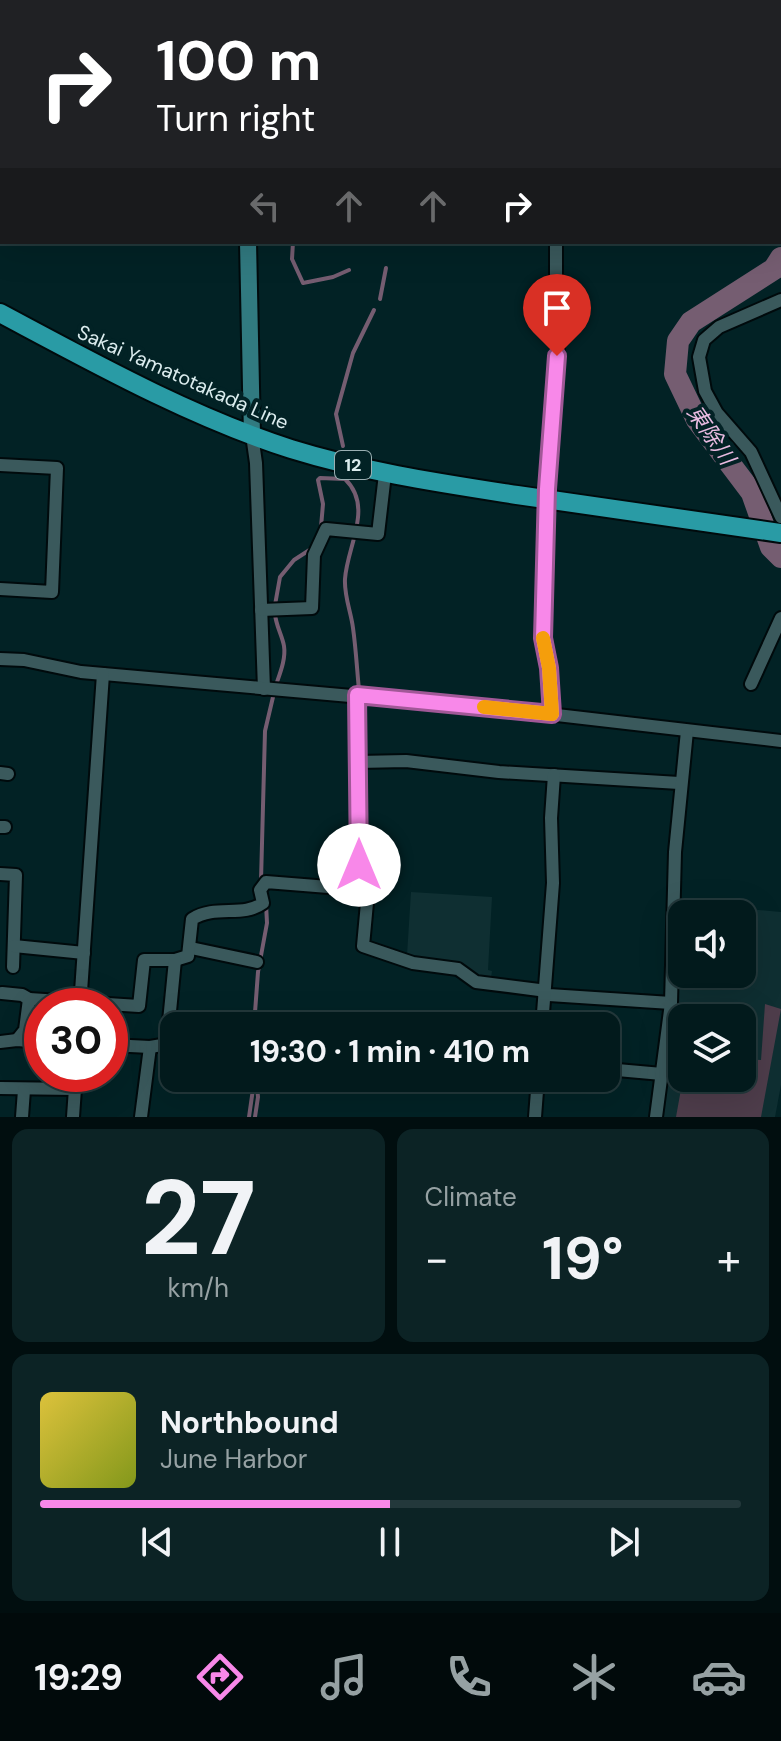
<!DOCTYPE html>
<meta charset="utf-8">
<style>
body{margin:0;font-family:"DM Sans","Noto Sans JP",sans-serif;background:#0c2325;color:#f1f3f6;height:100vh;display:flex;flex-direction:column;font-size:30px;white-space:nowrap}
*{box-sizing:border-box;margin:0}
p{font-size:26px;color:#96a1a3}
.icon{flex:none;width:44px;height:44px;fill:none;stroke:currentColor;stroke-width:2;stroke-linecap:round;stroke-linejoin:round}
.map{position:relative;height:1117px;overflow:hidden}
.sheet{display:flex;flex-direction:column;gap:12px;padding:12px;background:#010e0f;flex:1}
.sheet>*{flex:none}
.top-card{position:absolute;left:0px;top:0px;width:782px;height:244px;box-shadow:0 8px 32px #0002,0 0 0 2px #23383b;background:#202124;color:#fff;overflow:hidden}
.controls{position:absolute;left:668px;top:900px;display:grid;gap:16px}
.controls a{display:grid;place-items:center;width:88px;height:88px;border-radius:16px;background:#021a1c;box-shadow:0 8px 32px #0002,0 0 0 2px #23383b;font-size:40px}
.speed{position:absolute;left:24px;top:988px;display:flex;gap:16px;font-size:40px;font-weight:700;text-align:center}
.speed>*{display:grid;place-content:center;width:104px;height:104px;border-radius:50%;background:#021a1c;box-shadow:0 8px 32px #0002,0 0 0 2px #23383b;line-height:1}
.speed .limit{border:12px solid #d22;background:#fff;color:#111}
.pin{position:absolute;display:grid;place-items:center;width:68px;height:68px;color:#fff;margin:-82px -34px;border-radius:50% 50% 50% 0;rotate:-45deg;box-shadow:0 0 8px #0007}
.pin .icon{rotate:45deg}
.me{position:absolute;width:88px;margin:-44px;rotate:0deg;stroke-linejoin:round;filter:drop-shadow(0 0 6px #0008)}
.turn{display:flex;align-items:center;gap:28px;height:168px;padding:0 24px;font-size:36px}
.turn .icon{width:104px;height:104px;stroke-width:2.5}
.turn b{display:block;font-size:56px;line-height:68px}
.lanes{display:flex;align-items:center;height:76px;padding:0 24px;background:#0003;justify-content:center;gap:40px;direction:ltr}
.lanes .off{opacity:.35}
.big{font-size:60px;font-weight:700;line-height:1.1}
.sheet .widget{flex:1;display:flex;flex-direction:column;justify-content:center;gap:12px;min-width:0;padding:0 28px;border-radius:16px;background:#0c2325}
.sheet .dial{align-items:center;gap:0}
.dial b{font-size:104px;line-height:1}
.song{display:flex;align-items:center;gap:24px}
.cover{width:96px;height:96px;border-radius:12px;background:linear-gradient(135deg,hsl(50 70% 55%),hsl(70 70% 35%))}
.played{height:8px;border-radius:4px;background:linear-gradient(90deg,#f888e9 50%,#23383b 50%)}
.keys{display:flex;justify-content:space-around;direction:ltr}
.heat{display:flex;justify-content:space-between;align-items:center;font-size:44px;direction:ltr}
.sheet .tiles{flex:1;display:grid;gap:12px;grid-template-columns:1fr 1fr}
.widget:last-child{grid-column:span 2}
.trip{position:absolute;left:160px;top:1012px;width:460px;height:80px;border-radius:16px;background:#021a1c;box-shadow:0 8px 32px #0002,0 0 0 2px #23383b;font-weight:700;line-height:80px;text-align:center}
.tabs{display:flex;height:128px;justify-content:space-around;align-items:center;background:#010a0b;color:#96a1a3}
.tabs .icon{width:56px;height:56px}
.tabs .current{color:#f888e9}
.tabs b{font-size:36px;color:#f1f3f6}
.map>svg:first-child{display:block}
.built{fill:#0f2f32;fill-rule:evenodd}
.green{fill:#4e3d4b}
.lines{fill:none;stroke-linecap:round;stroke-linejoin:round}
.stream{stroke:#755d71;stroke-width:4}
.river{stroke:#755d71;stroke-width:22}
.street-casing{stroke:#000a0c;stroke-width:16}
.secondary-casing{stroke:#000a0c;stroke-width:20}
.primary-casing{stroke:#000a0c;stroke-width:22}
.street{stroke:#3a595c;stroke-width:12}
.secondary{stroke:#317a80;stroke-width:16}
.primary{stroke:#299ba5;stroke-width:18}
.route-casing{stroke:#a15897;stroke-width:20}
.route{stroke:#f888e9;stroke-width:14}
.slow{stroke:#f59e0b;stroke-width:14}
.labels{text-anchor:middle;dominant-baseline:central;stroke-width:8;stroke-linejoin:round;paint-order:stroke}
.shield{fill:#022225;stroke:#9aafb2;stroke-width:2}
.shield-label{font-size:18px;font-weight:bold;fill:#dbecee}
.street-label{font-size:20px;fill:#dbecee;stroke:#022225}
.water-label{font-size:22px;font-style:italic;fill:#e9bbe1;stroke:#022225}
</style>
<div class="map">
<svg width="781" height="1117" viewBox="0 0 781 1117">
<rect width="100%" height="100%" fill="#022225"/>
<g class="built">
<polygon points="411,892 492,897 488,970 492,971 491,978 482,977 453,962 407,955"/>
<path d="M683 903 781 912V1085L775 1117H663L677 1004 680 906ZM682 914H742V974H682ZM682 1018H742V1078H682Z"/>
</g>
<polygon class="green" points="765,1004 781,1009 761,1117 676,1117 683,1078 742,1078 742,1059 761,1060"/>
<g class="lines">
<g class="stream">
<polyline points="293,242 292,259 303,283 333,277 349,270"/>
<polyline points="380,299 386,268"/>
<polyline points="343,446 336,414 353,353 374,310"/>
<path d="M321 527 323 504 318 480 320 478 345 479C374 507 347 546 345 579 344 596 351 612 353 628 356 649 357 670 359 690"/>
<polyline points="275,605 280,577 294,560 311,549"/>
<path d="M275 614C276 626 282 635 284 646 286 659 280 673 276 685"/>
<polyline points="261,881 265,731 273,697"/>
<polyline points="254,1026 258,972 267,923 266,904"/>
<polyline points="249,1117 253,1089 285,1086 335,1087 357,1078"/>
<polyline points="255,1117 258,1097 256,1078"/>
</g>
<polyline class="river" points="781,258 774,269 691,322 678,341 675,374 697,420 752,493 771,547 781,557"/>
<defs>
<g id="street">
<polyline points="102,0 102,2"/>
<polyline points="740,0 745,2"/>
<polyline points="581,2 582,0"/>
<polyline points="780,21 781,22"/>
<polyline points="0,161 2,161"/>
<polyline points="780,217 781,215"/>
<polyline points="781,300 719,327 704,340 699,357 705,391 717,413 751,452 781,517"/>
<polyline points="252,435 256,463 264,689"/>
<polyline points="0,465 57,468 52,592 0,589"/>
<polyline points="261,610 312,608 314,555 326,529 378,534 385,474"/>
<polyline points="0,659 24,660 81,672 531,712 781,741"/>
<polyline points="751,684 781,618"/>
<polyline points="357,695 359,883 368,892 363,946 413,963 458,969 476,982 539,990 549,995 671,1003"/>
<polyline points="552,714 549,668 543,638 547,489 560,320 559,291 556,281 556,242"/>
<polyline points="358,762 406,761 499,772 679,783"/>
<polyline points="0,773 8,774"/>
<polyline points="0,827 5,827"/>
<polyline points="0,874 16,875 13,967"/>
<polyline points="14,946 84,953"/>
<polyline points="191,948 257,962"/>
<polyline points="2,993 22,995 29,999"/>
<polyline points="80,1006 103,674"/>
<polyline points="542,1026 553,883 551,818 554,775"/>
<path d="M17 1040 25 1030 29 999 139 1006 144 960H175L188 956 192 919C216 904 243 918 263 903L260 890 266 882 341 888 359 883"/>
<polyline points="0,1042 17,1040 42,1042"/>
<polyline points="167,1042 175,960"/>
<polyline points="110,1045 150,1047 174,1043"/>
<polyline points="606,1069 662,1074"/>
<polyline points="0,1088 75,1089"/>
<polyline points="22,1117 24,1090"/>
<polyline points="73,1117 76,1074"/>
<polyline points="141,1117 150,1047"/>
<polyline points="535,1117 538,1078"/>
<polyline points="656,1117 671,1003 675,852 687,731"/>
</g>
<g id="secondary">
<polyline points="231,0 231,2"/>
<polyline points="248,242 252,435"/>
</g>
<path id="primary" d="M0 313C92 362 191 417 291 449 365 472 440 483 517 495 605 508 693 521 781 533"/>
</defs>
<use href="#street" class="street-casing"/>
<use href="#secondary" class="secondary-casing"/>
<use href="#primary" class="primary-casing"/>
<use href="#street" class="street"/>
<use href="#secondary" class="secondary"/>
<use href="#primary" class="primary"/>
</g>
<g class="lines">
<defs>
<polyline id="route" points="359,865 357,695 552,714 549,668 543,638 547,489 557,356"/>
</defs>
<use href="#route" class="route-casing"/>
<use href="#route" class="route"/>
<polyline class="slow" points="484,707 552,714 549,668 543,638"/>
</g>
<g class="labels">
<rect class="shield" x="335" y="451" width="36" height="28" rx="6"/>
<g class="shield-label">
<text x="353" y="465">12</text>
</g>
<g class="street-label">
<text transform="translate(183 377) rotate(24)">Sakai Yamatotakada Line</text>
</g>
<g class="water-label">
<text transform="translate(711 435) rotate(56)">東除川</text>
</g>
</g>
</svg>
<div class="controls">
<a><svg class="icon" aria-label="sound" viewBox="0 0 24 24"><path d="M4 9h4l5-4v14l-5-4H4zM17 9q2 3 0 6"/></svg></a>
<a><svg class="icon" aria-label="layers" viewBox="0 0 24 24"><path d="M12 4l9 5-9 5-9-5zM3 14l9 5 9-5"/></svg></a>
</div>
<div class="speed"><div class="limit">30</div></div>
<div class="pin" style="left:557px;top:356px;background:#d93025"><svg class="icon" aria-label="arrive" viewBox="0 0 24 24"><path d="M6 21V4h12l-3 4 3 4H6"/></svg></div>
<svg class="me" style="left:359px;top:865px" viewBox="-20 -20 40 40"><circle r="19" fill="#fff"/><path d="M0-13L10 11 0 6-10 11z" fill="#f888e9"/></svg>
<div class="trip">19:30 · 1 min · 410 m</div>
<div class="top-card">
<div class="turn"><svg class="icon" aria-label="right" viewBox="0 0 24 24"><path d="M7 20v-9h11M14 6l5 5-5 5"/></svg><div><b>100 m</b>Turn right</div></div>
<div class="lanes"><svg class="icon off" aria-label="left" viewBox="0 0 24 24"><path d="M17 20v-9H6M10 6l-5 5 5 5"/></svg><svg class="icon off" aria-label="ahead" viewBox="0 0 24 24"><path d="M12 20V5M6 11l6-6 6 6"/></svg><svg class="icon off" aria-label="ahead" viewBox="0 0 24 24"><path d="M12 20V5M6 11l6-6 6 6"/></svg><svg class="icon" aria-label="right" viewBox="0 0 24 24"><path d="M7 20v-9h11M14 6l5 5-5 5"/></svg></div>
</div>
</div>
<section class="sheet">
<div class="tiles">
<div class="widget dial"><b>27</b><p>km/h</p></div>
<div class="widget"><p>Climate</p>
<div class="heat"><a>−</a><b class="big">19°</b><a>+</a></div>
</div>
<div class="widget">
<div class="song"><i class="cover"></i><div><b>Northbound</b><p>June Harbor</p></div></div>
<div class="played"></div>
<div class="keys"><svg class="icon" aria-label="previous" viewBox="0 0 24 24"><path d="M18 5L8 12l10 7zM5 5v14"/></svg><svg class="icon" aria-label="pause" viewBox="0 0 24 24"><path d="M8 5v14M16 5v14"/></svg><svg class="icon" aria-label="next" viewBox="0 0 24 24"><path d="M6 5l10 7-10 7zM19 5v14"/></svg></div>
</div>
</div>
</section>
<nav class="tabs">
<b>19:29</b>
<svg class="icon current" aria-label="directions" viewBox="0 0 24 24"><path d="M12 3l9 9-9 9-9-9zM9 14v-3h6M13 9l2 2-2 2"/></svg>
<svg class="icon" aria-label="music" viewBox="0 0 24 24"><path d="M9 18V5l10-2v13"/><circle cx="6" cy="18" r="3"/><circle cx="16" cy="16" r="3"/></svg>
<svg class="icon" aria-label="phone" viewBox="0 0 24 24"><path d="M5 4h4l2 5-3 2q2 4 5 5l2-3 5 2v4C11 20 4 13 5 4z"/></svg>
<svg class="icon" aria-label="climate" viewBox="0 0 24 24"><path d="M12 3v18M4 7l16 10M4 17L20 7"/></svg>
<svg class="icon" aria-label="car" viewBox="0 0 24 24"><path d="M5 17H2v-5l4-1 3-4h7l3 4 3 1v5h-3M9 17h6M6 11h13"/><circle cx="7" cy="17" r="2"/><circle cx="17" cy="17" r="2"/></svg>
</nav>
